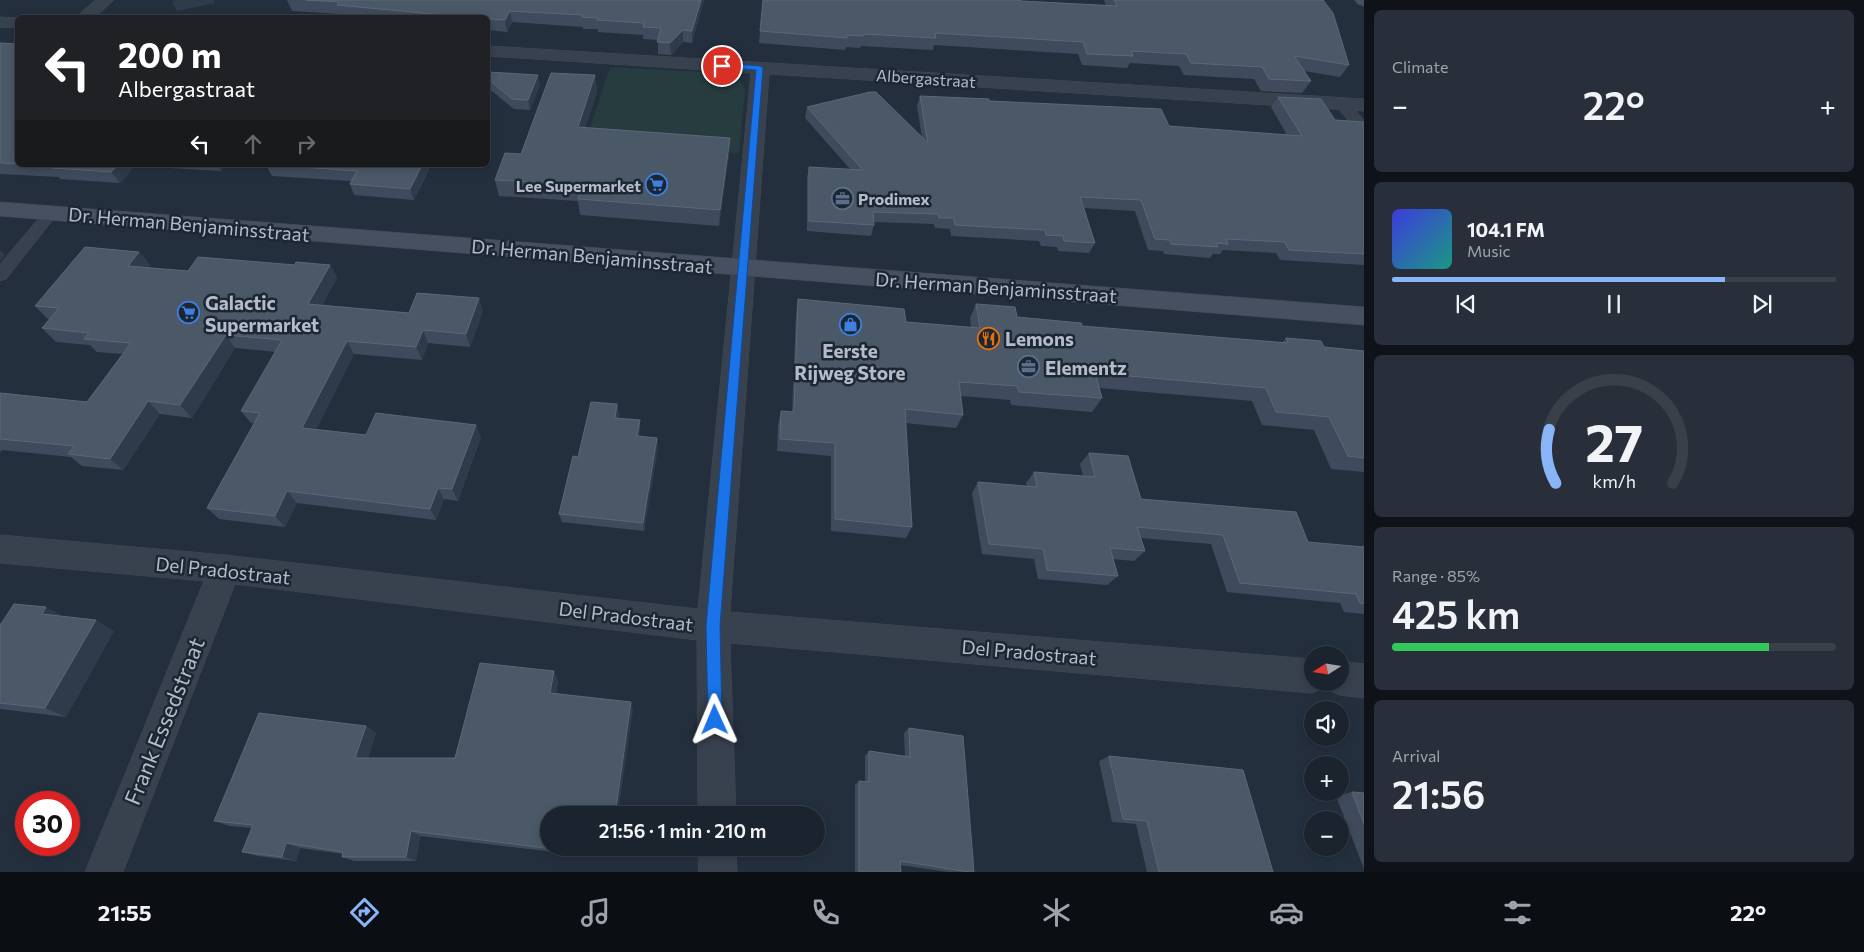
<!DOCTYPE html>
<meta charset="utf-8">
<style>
body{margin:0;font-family:Commissioner,sans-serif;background:#282f3a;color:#f1f3f6;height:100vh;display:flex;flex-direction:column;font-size:19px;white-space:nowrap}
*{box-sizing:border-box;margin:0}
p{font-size:16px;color:#a0a4aa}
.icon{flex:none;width:28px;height:28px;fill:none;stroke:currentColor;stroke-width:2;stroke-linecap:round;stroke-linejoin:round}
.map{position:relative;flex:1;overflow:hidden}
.panel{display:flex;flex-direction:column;gap:10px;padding:10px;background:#0f1319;width:500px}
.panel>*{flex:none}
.banner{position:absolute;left:15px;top:15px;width:475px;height:152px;border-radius:8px;box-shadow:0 2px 8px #0003,0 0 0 1px #39404a;background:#202124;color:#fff;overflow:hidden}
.needle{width:32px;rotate:258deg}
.fabs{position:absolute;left:1304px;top:646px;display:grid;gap:10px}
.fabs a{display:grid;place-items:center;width:45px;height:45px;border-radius:50%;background:#1b232e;box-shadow:0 2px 8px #0003,0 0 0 1px #39404a;font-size:25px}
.speed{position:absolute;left:15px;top:791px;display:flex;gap:10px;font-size:25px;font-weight:700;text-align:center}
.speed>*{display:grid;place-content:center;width:65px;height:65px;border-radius:50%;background:#1b232e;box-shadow:0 2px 8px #0003,0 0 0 1px #39404a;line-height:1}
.speed .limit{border:8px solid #d22;background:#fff;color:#111}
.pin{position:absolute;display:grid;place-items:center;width:42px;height:42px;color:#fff;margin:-21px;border:2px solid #fff;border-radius:50%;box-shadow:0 1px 5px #0007}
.me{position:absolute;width:55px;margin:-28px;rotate:359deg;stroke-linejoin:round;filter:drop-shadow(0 0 4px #0008)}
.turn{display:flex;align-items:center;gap:18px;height:105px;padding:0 20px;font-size:22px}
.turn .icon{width:65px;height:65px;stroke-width:2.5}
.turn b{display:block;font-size:35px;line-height:42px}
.lanes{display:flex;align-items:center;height:48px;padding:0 20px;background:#0003;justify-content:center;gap:25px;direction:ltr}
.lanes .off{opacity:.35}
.big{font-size:38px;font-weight:600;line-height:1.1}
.panel .tile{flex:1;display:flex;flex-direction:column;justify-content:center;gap:8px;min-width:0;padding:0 18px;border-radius:8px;background:#282f3a}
.panel .dial{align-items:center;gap:0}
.dial svg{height:130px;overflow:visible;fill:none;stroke:#39404a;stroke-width:7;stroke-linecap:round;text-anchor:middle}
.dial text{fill:#f1f3f6;stroke:none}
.song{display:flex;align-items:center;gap:15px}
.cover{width:60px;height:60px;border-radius:8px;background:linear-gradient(135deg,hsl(240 70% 55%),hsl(170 70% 35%))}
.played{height:5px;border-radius:2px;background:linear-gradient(90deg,#8ab4f8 75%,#39404a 75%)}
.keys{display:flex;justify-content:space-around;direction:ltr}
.heat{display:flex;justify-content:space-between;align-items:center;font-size:28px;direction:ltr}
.charge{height:8px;border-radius:4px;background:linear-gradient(90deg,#34c759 85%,#39404a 0)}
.trip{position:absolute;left:540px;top:806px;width:285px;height:50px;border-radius:25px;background:#1b232e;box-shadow:0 2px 8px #0003,0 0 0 1px #39404a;font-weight:600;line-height:50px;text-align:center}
.menu{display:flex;height:80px;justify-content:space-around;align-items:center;background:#0b0e12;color:#a0a4aa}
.menu .icon{width:35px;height:35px}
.menu .on{color:#8ab4f8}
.menu b{font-size:22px;color:#f1f3f6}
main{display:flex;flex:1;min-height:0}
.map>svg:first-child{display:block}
.green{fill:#263c3f}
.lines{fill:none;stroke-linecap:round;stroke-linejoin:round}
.lane-casing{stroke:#414a57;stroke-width:1}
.street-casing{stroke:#414a57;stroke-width:1}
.secondary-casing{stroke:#414a57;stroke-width:1}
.lane{fill:#38414e;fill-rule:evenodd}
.street{fill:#38414e;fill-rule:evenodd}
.secondary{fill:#465061;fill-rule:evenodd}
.wall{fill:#3f4b5c}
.shaded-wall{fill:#2f3b4b}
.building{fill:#4b5868;stroke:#5c6777}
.route{fill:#1a73e8;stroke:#114b97}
.labels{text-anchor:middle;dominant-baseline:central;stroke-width:5;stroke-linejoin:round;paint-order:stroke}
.far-street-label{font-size:16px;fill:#b4bcc9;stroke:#1d2633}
.far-poi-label{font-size:16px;font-weight:bold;fill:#b4bcc9;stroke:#1d2633;text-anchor:end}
.street-label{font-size:19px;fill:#b4bcc9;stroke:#1d2633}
.poi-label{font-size:19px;font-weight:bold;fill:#b4bcc9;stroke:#1d2633;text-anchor:start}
.near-street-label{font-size:22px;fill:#b4bcc9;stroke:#1d2633}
</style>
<main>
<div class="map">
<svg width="1364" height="872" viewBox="0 0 1364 872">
<rect width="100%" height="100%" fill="#242f3e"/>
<path class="green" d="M610 67 723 73C735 75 742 79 745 91L739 153 586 141Z"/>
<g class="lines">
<defs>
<g id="lane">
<polygon points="1342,100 1347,101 1364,120 1364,130 1350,123 1337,107 1336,104"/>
<polygon points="51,208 56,210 58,213 56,216 6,279 0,281 0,264 46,210"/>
</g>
<g id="street">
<polygon points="96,0 114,0 94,18 75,18"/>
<polygon points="0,17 18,18 18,28 0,27"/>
<polygon points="488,46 1364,99 1364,111 769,74 730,612 1312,659 1312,682 1340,682 1340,661 1364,664 1364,698 1340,695 1328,690 1326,684 1324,688 1312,693 730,643 736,815 698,815 697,640 235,584 123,872 85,872 204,581 0,563 0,535 225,555 698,609 751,73 488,56"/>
<polygon points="698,848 736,848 737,872 699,872"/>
</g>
<g id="secondary">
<polygon points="1355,0 1364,0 1364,6 1358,4"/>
<polygon points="0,202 1364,307 1364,325 0,216"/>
</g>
</defs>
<use href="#lane" class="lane-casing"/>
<use href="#street" class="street-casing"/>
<use href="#secondary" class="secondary-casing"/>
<use href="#lane" class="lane"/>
<use href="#street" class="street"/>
<use href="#secondary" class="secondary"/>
</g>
<g class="wall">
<polygon points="287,0 704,0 692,43 683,42 671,55 658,54 658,40 643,39 643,35 598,32 598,29 583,29 583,27 512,22 507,32 488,30 488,18 350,18 341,17 340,14 292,11"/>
<polygon points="1104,0 1323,0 1349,65 1340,77 1304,71 1311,81 1302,93 1261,91 1254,79 1184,75 1179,66 1130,63 1127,68 1082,65 1078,54 934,45 933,50 861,46 860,48 846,47 845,50 759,43 760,31 1021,1 1106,5"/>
<polygon points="0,43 18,44 18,165 226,165 221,171 135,166 120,183 60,179 59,177 0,174"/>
<polygon points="488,72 540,85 530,110 514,109 488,88"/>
<polygon points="595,75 597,92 585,128 729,154 719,226 580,215 578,201 499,196 495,180 521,154"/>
<polygon points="920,96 989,101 1169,126 1287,135 1271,107 1278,97 1335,120 1364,122 1364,265 1280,260 1276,253 1223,250 1220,254 1213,254 1210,258 1164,254 1163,251 1148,250 1135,211 1084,208 1095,243 1089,253 1058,251 1057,247 1041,246 1039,241 951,236 950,229 935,228 934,224 874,222 874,225 871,236 807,231 807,178 809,167 851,170 805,118 807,107 922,137 917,106"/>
<polygon points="266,165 427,165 429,170 414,200 354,195 350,184 351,181 272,176"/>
<polygon points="139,252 150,265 148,268 188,271 295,265 330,265 337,278 322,305 409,313 483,311 470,347 428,343 422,360 354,354 316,429 366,435 481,437 458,501 444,499 436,520 297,503 285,527 219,519 207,508 254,423 251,423 241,411 276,352 235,348 192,418 160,414 123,470 82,466 71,457 2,450 0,452 0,393 87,402 123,354 97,352 90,345 56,342 42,328 50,320 48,319 35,306"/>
<polygon points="798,299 906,322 971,328 970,318 976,304 1017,317 1082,326 1282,343 1286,338 1324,347 1364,351 1364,472 1331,469 1314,430 1262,425 1252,401 1099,388 1102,398 1092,412 1011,405 1010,400 961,396 963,415 956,428 905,423 912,527 906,538 831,531 831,456 777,451 778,424 781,411 792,412 796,314"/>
<polygon points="617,404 619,414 618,418 640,430 639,437 657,438 658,447 644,531 562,522 559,514 578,457"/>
<polygon points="1089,453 1141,499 1308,542 1361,547 1364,545 1364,614 1344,612 1340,603 1227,592 1211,544 1141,538 1145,551 1134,561 1113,559 1118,576 1107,585 1038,579 1034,559 982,554 972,493 978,482 1027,486 1026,483 1034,472 1083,476 1080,464"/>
<polygon points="62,616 114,631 66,717 0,709 0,624"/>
<polygon points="558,680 556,693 633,710 549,848 597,848 595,857 420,836 416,861 354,861 342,857 343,854 300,848 296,861 258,856 242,852 252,828 230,826 214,821 366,726 376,733 368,758 455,758"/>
<polygon points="909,728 974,872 948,872 900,865 901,872 855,872 855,785 859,781 865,782 865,756 869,751 905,756 904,733"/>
<polygon points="1109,756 1273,872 1147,872 1136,824 1112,822 1099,761"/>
<polygon points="1352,792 1364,793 1364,869 1336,796"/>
</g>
<g class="shaded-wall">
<polygon points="177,0 214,0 215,3 177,11 172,1"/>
<polygon points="701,0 704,0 692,43 692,31"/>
<polygon points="510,11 512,22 507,32 505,20"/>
<polygon points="683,30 683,42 671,55 670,43"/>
<polygon points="538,75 540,85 530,110 528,100"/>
<polygon points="595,75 597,92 580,144 578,127"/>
<polygon points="730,138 729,154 719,226 720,210"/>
<polygon points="118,165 135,166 120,183 111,172"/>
<polygon points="217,165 226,165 221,171"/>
<polygon points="422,165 427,165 429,170 414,200 410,189"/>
<polygon points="0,250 5,255 0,261"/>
<polygon points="139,252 150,265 139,280 128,266"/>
<polygon points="330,265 337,278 315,317 308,304"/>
<polygon points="479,298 483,311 470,347 466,334"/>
<polygon points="423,330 428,343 422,360 416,347"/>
<polygon points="226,335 235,348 192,418 180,405"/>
<polygon points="347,341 354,354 311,440 302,428"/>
<polygon points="148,401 160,414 123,470 110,459"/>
<polygon points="617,404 619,414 616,427 615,418"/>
<polygon points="640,420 640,430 638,445 637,436"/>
<polygon points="476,425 481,437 458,501 452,489"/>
<polygon points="657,438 658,447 644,531 643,523"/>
<polygon points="438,488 444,499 436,520 430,509"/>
<polygon points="287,491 297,503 285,527 275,516"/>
<polygon points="46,607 66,618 42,614"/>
<polygon points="96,620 114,631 66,717 45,708"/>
<polygon points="554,671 558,680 554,701 550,693"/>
<polygon points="631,702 633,710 618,815 615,815"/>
<polygon points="366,726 376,733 366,765 355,758"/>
<polygon points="411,831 420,836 416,861 406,857"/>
<polygon points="286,843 300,848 296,861 282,857"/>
<polygon points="593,848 597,848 595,857 592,854"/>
</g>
<g class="building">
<polygon points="306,0 701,0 692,31 683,30 670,43 657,42 661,28 643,27 644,23 597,20 598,18 582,17 583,15 510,11 505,20 488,19 488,18 476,18 337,5 339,2"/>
<polygon points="763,0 1020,0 1021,1 1117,6 1114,0 1323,0 1333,13 1349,65 1294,56 1311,81 1269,79 1262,67 1191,63 1186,54 1131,51 1133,56 1087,54 1083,42 935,33 936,38 863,34 863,36 847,35 847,38 760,31"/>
<polygon points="0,43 18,44 18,164 0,163"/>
<polygon points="488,72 538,75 528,100 512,99 488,79"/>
<polygon points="551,73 595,75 578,127 730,138 720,210 578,199 582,185 495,180 505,153 521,154"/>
<polygon points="870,92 876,92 928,143 920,96 989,99 989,101 1161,109 1169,126 1302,136 1278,97 1321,99 1335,120 1364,122 1364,254 1289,250 1285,242 1226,239 1228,244 1216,243 1218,247 1171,244 1170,240 1155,239 1141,200 1080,197 1095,243 1064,241 1063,236 1046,235 1045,230 955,225 954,218 939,218 938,214 873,212 874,225 809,221 809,167 863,170 807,107"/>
<polygon points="30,165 118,165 111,172 51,168 52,166"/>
<polygon points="271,165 422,165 410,189 350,184 357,171"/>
<polygon points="85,247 139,252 128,266 188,271 198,257 295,265 296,262 330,265 308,304 409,313 417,293 479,298 466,334 423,330 416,347 347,341 302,428 366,435 376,413 476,425 452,489 438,488 430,509 287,491 275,516 207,508 260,413 241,411 282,340 226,335 180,405 148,401 110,459 68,454 74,446 0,439 0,393 87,402 131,343 84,339 89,333 42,328 59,308 35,306"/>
<polygon points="798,299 904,309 906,322 980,328 976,304 1015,307 1017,317 1081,323 1082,326 1288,343 1286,338 1321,341 1324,347 1364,351 1364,458 1348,456 1329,417 1276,412 1266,388 1095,373 1102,398 1019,392 1017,386 959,382 963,415 905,409 912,527 835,519 835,443 780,439 781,411 794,412"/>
<polygon points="591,402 617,404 615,418 640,420 637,436 657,438 643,523 559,514 573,456 578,457"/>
<polygon points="1089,453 1128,456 1141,499 1296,512 1308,542 1364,547 1364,604 1360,603 1356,594 1240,583 1223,535 1137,527 1145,551 1110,548 1118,576 1047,570 1043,549 989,544 978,482 1037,487 1034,472 1095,477"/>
<polygon points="14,604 46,607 42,614 96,620 45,708 0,703 0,624 1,624"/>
<polygon points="480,663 554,671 550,693 631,702 615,815 549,815 549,848 593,848 592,854 411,831 406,857 342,857 343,852 286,843 282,857 242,852 253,825 214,821 259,713 366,726 355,758 455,758"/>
<polygon points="909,728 963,736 974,872 969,872 900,861 901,872 859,872 859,781 869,782 869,751 910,757"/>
<polygon points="1109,756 1243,770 1273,872 1159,872 1147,821 1123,819"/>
<polygon points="1352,792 1364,793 1364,824"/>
</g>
<polygon class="route" points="722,63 760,66 763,68 720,626 722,720 720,725 715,728 710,725 708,720 706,626 756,70 719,67 719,64"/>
<defs>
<symbol id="supermarket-ring" viewBox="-11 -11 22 22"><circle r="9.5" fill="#1d2633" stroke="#3f7fe0" stroke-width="1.5"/><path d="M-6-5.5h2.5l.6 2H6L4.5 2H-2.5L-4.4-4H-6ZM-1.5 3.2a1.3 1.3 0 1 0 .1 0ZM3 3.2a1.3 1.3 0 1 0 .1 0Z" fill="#3f7fe0"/></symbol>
<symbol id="office-ring" viewBox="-11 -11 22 22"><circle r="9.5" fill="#1d2633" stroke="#5c6f8a" stroke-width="1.5"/><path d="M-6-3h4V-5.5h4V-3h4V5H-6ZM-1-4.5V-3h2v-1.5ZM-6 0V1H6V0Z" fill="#5c6f8a"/></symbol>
<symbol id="shop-ring" viewBox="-11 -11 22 22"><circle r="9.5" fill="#1d2633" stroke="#3f7fe0" stroke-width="1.5"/><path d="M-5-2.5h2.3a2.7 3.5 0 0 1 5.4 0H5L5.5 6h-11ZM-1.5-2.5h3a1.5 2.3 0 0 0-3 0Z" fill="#3f7fe0"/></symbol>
<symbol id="restaurant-ring" viewBox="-11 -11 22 22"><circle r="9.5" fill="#1d2633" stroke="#e8710a" stroke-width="1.5"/><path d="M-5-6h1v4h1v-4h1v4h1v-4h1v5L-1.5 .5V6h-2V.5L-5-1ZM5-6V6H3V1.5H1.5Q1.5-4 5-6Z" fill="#e8710a"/></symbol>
</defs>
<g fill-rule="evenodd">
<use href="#supermarket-ring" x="644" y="172" width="25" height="25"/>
<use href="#office-ring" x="830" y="186" width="25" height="25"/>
<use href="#supermarket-ring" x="176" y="300" width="25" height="25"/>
<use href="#shop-ring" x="838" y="312" width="25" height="25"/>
<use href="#restaurant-ring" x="976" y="326" width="25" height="25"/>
<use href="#office-ring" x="1016" y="354" width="25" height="25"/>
</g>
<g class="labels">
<g class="far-street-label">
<text transform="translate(926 78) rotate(4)">Albergastraat</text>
</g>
<g class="far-poi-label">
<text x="641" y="185">Lee Supermarket</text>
<text x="858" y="198" text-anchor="start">Prodimex</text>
</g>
<g class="street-label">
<text transform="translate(189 224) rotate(5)">Dr. Herman Benjaminsstraat</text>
<text transform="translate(592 256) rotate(5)">Dr. Herman Benjaminsstraat</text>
<text transform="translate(996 287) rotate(4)">Dr. Herman Benjaminsstraat</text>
<text transform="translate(223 570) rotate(6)">Del Pradostraat</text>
<text transform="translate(626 616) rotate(7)">Del Pradostraat</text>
<text transform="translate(1029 652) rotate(5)">Del Pradostraat</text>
</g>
<g class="poi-label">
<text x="205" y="302">Galactic<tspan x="205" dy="22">Supermarket</tspan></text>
<text x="1005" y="338">Lemons</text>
<text x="850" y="350" text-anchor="middle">Eerste<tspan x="850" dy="22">Rijweg Store</tspan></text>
<text x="1045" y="367">Elementz</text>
</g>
<g class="near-street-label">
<text transform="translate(164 721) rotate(-68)">Frank Essedstraat</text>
</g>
</g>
</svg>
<div class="fabs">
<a><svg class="needle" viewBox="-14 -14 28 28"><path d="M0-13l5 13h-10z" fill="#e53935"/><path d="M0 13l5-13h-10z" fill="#a0a4aa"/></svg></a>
<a><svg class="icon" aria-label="sound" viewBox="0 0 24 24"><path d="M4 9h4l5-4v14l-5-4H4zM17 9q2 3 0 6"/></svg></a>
<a>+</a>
<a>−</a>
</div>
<div class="speed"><div class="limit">30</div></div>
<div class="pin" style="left:722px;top:66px;background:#d93025"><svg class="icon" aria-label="arrive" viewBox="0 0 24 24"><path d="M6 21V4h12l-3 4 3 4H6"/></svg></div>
<svg class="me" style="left:715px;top:720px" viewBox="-20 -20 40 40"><path d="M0-17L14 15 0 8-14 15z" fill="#1a73e8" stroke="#fff" stroke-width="4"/></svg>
<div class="trip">21:56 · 1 min · 210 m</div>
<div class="banner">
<div class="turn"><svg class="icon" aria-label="left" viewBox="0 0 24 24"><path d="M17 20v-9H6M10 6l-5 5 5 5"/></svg><div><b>200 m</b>Albergastraat</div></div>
<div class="lanes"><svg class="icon" aria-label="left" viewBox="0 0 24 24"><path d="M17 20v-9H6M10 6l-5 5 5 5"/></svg><svg class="icon off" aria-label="ahead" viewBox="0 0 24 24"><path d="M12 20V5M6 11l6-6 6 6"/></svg><svg class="icon off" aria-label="right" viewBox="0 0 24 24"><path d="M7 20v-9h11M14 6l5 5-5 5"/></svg></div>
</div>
</div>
<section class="panel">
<div class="tile"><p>Climate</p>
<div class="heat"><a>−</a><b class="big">22°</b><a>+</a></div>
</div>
<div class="tile">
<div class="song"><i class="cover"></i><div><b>104.1 FM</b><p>Music</p></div></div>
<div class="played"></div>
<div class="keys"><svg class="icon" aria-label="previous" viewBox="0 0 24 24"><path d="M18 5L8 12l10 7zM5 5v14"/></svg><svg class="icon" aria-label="pause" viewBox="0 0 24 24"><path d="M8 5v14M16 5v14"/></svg><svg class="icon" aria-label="next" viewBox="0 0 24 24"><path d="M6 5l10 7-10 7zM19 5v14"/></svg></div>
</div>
<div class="tile dial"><svg viewBox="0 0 100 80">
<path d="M14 69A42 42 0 1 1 86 69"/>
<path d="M14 69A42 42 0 0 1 10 36" stroke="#8ab4f8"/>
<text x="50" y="56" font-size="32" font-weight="700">27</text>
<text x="50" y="72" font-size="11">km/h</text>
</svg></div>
<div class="tile"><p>Range · 85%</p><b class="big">425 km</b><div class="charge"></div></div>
<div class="tile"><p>Arrival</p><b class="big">21:56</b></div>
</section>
</main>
<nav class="menu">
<b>21:55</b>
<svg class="icon on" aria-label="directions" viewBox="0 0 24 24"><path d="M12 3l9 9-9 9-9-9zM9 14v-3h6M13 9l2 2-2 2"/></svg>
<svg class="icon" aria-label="music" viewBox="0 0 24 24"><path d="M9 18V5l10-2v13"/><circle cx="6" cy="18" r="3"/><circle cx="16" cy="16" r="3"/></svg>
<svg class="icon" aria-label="phone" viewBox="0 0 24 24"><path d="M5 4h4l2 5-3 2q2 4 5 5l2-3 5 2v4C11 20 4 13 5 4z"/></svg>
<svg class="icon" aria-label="climate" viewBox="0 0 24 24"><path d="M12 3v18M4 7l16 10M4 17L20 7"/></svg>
<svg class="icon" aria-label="car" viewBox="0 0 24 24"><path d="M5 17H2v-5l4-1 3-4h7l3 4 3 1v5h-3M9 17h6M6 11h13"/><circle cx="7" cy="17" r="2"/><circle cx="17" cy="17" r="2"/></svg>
<svg class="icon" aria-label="filters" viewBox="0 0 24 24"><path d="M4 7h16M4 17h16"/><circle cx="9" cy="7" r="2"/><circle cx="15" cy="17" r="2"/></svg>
<b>22°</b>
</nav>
